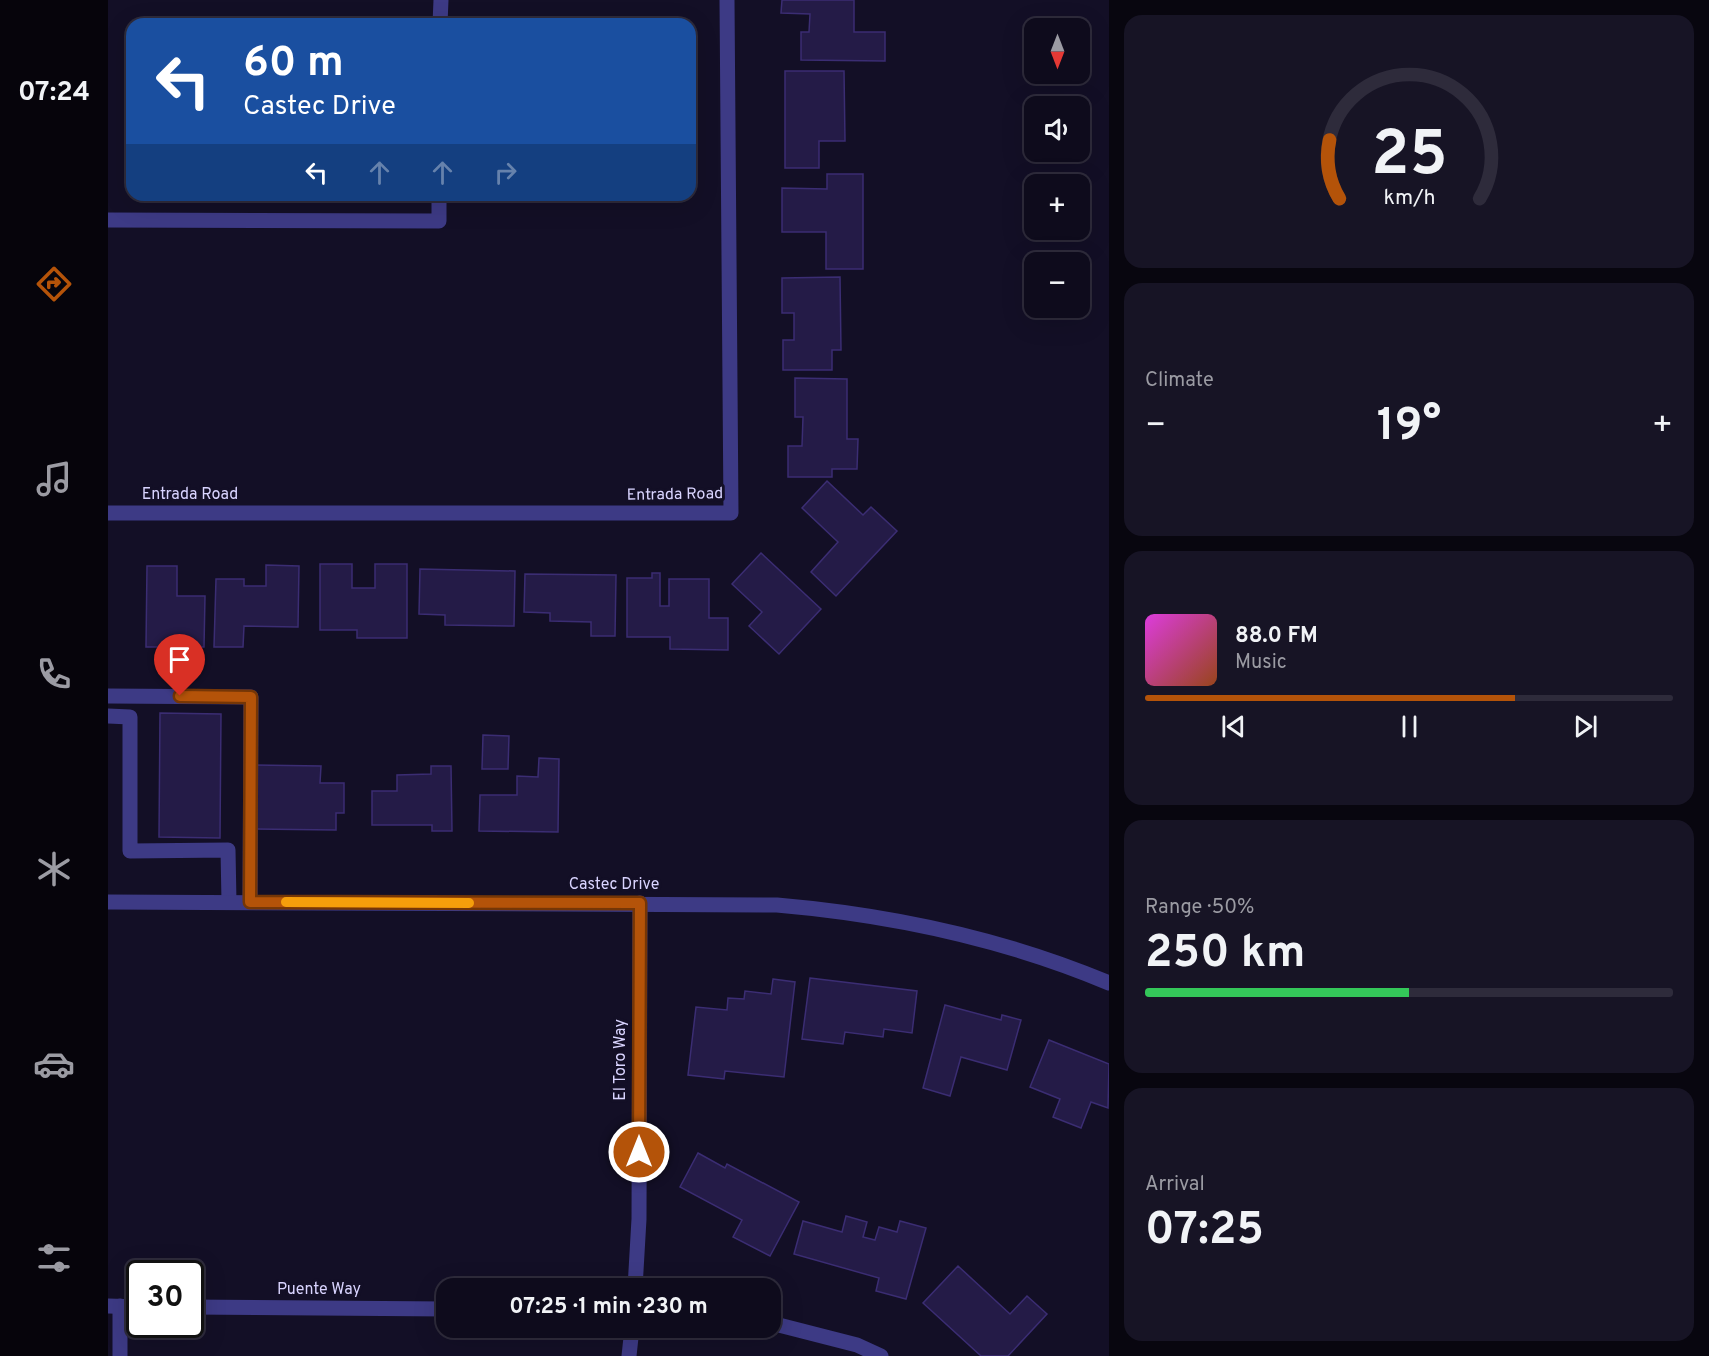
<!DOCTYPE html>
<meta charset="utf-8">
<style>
body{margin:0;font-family:Overpass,sans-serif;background:#171425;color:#f1f3f6;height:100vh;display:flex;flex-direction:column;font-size:22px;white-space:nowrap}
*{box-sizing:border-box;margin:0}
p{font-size:20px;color:#9b9ba3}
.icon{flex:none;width:33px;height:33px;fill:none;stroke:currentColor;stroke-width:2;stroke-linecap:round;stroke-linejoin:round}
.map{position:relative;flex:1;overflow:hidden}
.panel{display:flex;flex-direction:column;gap:15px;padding:15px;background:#08060f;width:600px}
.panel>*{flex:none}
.top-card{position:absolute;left:18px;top:18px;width:570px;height:183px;border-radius:18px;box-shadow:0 6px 24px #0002,0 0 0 2px #2e2b3b;background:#1a4fa0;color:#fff;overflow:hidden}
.needle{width:39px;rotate:180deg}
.fabs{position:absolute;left:916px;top:18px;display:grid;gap:12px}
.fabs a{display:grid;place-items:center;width:66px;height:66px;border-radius:12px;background:#0e0b1c;box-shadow:0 6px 24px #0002,0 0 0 2px #2e2b3b;font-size:30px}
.speed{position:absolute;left:18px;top:1260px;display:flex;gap:12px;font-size:30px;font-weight:700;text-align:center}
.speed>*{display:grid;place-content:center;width:78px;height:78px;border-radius:50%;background:#0e0b1c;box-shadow:0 6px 24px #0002,0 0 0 2px #2e2b3b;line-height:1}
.speed .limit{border:3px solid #111;border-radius:9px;background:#fff;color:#111}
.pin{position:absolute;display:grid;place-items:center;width:51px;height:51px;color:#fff;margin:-62px -26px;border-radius:50% 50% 50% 0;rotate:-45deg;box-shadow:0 0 6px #0007}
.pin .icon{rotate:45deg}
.me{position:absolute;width:66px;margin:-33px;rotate:0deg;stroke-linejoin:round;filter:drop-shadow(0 0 4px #0008)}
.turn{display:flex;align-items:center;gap:21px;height:126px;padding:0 18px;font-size:27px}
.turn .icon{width:78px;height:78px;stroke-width:2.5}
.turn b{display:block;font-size:42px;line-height:51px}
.lanes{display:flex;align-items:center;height:57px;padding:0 18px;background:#0003;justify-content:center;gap:30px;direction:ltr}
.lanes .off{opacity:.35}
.big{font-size:45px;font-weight:700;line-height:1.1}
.panel .card{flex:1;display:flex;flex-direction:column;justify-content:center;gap:9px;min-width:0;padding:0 21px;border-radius:18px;background:#171425}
.panel .dial{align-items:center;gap:0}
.dial svg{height:156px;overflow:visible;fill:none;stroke:#2e2b3b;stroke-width:7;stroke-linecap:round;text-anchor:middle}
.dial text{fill:#f1f3f6;stroke:none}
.song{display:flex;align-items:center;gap:18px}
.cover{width:72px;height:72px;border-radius:9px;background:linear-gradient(135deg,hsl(300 70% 55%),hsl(20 70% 35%))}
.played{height:6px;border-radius:3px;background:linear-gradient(90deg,#b45309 70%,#2e2b3b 70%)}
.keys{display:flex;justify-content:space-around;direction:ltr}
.heat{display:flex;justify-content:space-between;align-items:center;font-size:33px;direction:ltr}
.charge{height:9px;border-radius:4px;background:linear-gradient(90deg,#34c759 50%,#2e2b3b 0)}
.trip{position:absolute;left:328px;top:1278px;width:345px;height:60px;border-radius:18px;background:#0e0b1c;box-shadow:0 6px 24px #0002,0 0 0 2px #2e2b3b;font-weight:700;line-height:60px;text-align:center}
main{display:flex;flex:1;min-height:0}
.tabs{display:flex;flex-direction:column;width:108px;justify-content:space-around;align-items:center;background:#06040b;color:#9b9ba3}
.tabs .icon{width:42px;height:42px}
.tabs .on{color:#b45309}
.tabs b{font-size:27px;color:#f1f3f6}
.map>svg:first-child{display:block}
.building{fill:#241b47;stroke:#3b2d73;stroke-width:1.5}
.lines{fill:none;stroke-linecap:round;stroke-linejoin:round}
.minor{stroke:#3d3a85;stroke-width:15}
.route-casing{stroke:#753606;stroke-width:15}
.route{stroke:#b45309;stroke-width:10}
.slow{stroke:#f59e0b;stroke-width:10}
.labels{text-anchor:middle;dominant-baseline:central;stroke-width:6;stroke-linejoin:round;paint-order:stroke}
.street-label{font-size:16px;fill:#d9d4ff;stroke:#130f26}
</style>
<main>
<nav class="tabs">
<b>07:24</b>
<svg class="icon on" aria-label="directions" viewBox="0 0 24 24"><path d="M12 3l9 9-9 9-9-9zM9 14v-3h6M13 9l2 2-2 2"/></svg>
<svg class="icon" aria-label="music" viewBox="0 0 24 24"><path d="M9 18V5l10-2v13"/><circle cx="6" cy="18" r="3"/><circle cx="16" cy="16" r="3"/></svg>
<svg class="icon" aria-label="phone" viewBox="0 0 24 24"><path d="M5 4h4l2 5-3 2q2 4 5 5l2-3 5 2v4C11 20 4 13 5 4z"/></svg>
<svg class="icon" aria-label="climate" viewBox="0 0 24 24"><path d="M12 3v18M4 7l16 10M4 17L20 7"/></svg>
<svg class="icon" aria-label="car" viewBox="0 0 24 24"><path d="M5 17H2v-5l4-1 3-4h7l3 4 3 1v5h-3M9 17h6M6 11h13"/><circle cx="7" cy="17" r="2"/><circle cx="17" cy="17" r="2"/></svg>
<svg class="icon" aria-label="filters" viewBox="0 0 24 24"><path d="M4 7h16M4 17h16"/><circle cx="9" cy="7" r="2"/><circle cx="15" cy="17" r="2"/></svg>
</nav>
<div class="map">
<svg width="1001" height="1356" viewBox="0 0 1001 1356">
<rect width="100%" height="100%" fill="#130f26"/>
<g class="building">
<polygon points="674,0 746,0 746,32 777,32 777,61 693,60 693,32 701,32 702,14 673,13"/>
<polygon points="677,71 736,71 737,141 711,141 711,168 677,168"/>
<polygon points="719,174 755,174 755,269 718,269 718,232 674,232 674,188 719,189"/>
<polygon points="732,277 733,350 724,350 724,370 675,370 675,340 686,340 686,313 674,313 674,278"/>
<polygon points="687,378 739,379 739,439 750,439 749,469 724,469 724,477 680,477 680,446 694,446 695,417 687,417"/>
<polygon points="719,481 755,515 763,507 789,531 728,596 703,572 730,542 694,508"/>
<polygon points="653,553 713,609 671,654 641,626 654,612 624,584"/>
<polygon points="212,564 244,564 244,588 267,588 267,564 299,564 299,638 249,638 249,630 212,630"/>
<polygon points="158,565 191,566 190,627 136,626 135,647 106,647 108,579 136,579 136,586 158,586"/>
<polygon points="39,566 69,566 69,596 97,596 96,647 38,647"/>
<polygon points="312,569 407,571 406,626 337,625 337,615 311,614"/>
<polygon points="544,573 552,573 552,606 561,606 561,579 601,579 601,618 620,618 620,650 562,649 562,637 519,637 519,578 544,578"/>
<polygon points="417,574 508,575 507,636 483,636 483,622 442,621 442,613 416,612"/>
<polygon points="52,713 113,714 112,838 51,837"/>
<polygon points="375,735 401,736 400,769 374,769"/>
<polygon points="431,758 451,759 450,832 371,831 372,795 409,795 409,776 430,777"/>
<polygon points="143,765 213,766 212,783 236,783 236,813 228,813 228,830 143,829"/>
<polygon points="323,766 343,766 344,831 324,831 324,825 264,825 264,791 289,791 289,775 323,774"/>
<polygon points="702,978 809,991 804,1033 776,1029 775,1037 737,1032 735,1044 694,1039"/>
<polygon points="665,979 687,982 676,1077 617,1071 616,1079 580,1075 588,1007 619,1010 620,998 636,999 637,991 663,994"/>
<polygon points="837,1005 893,1020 894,1015 913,1020 899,1070 853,1057 842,1096 815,1088"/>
<polygon points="941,1040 1001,1064 1000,1108 983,1102 973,1128 945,1117 952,1099 922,1087"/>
<polygon points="590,1153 617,1168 619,1164 691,1202 662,1256 625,1237 634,1220 572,1187"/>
<polygon points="738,1216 759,1222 755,1237 767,1240 771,1227 789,1232 792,1221 818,1228 798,1299 768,1291 771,1278 686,1254 695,1221 734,1232"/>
<polygon points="850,1266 902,1314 919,1296 939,1314 900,1356 873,1356 815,1303"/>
</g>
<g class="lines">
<g class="minor">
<polyline points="332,24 333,0"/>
<polyline points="0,220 331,221 331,195"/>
<polyline points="0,513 623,513 619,0"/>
<polyline points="0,696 143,697 142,902"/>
<polyline points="0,716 22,717 22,851 120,850 121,902"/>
<path d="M0 902 669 905C784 915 894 938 1001 983"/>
<polyline points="527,1288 531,1219 532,903"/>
<polyline points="0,1306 32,1307"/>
<polyline points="82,1307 339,1309"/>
<polyline points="663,1323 749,1345 773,1356"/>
<polyline points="12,1356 12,1306"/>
<polyline points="521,1356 524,1328"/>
</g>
</g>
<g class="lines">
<defs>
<polyline id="route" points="72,696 143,697 142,902 532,903 531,1152"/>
</defs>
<use href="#route" class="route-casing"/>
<use href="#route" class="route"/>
<polyline class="slow" points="178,902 361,903"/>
</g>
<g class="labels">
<g class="street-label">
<text x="82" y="495">Entrada Road</text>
<text transform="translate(567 495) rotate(-1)">Entrada Road</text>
<text x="506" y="885">Castec Drive</text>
<text transform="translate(513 1060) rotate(-90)">El Toro Way</text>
<text x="211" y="1290">Puente Way</text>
</g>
</g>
</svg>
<div class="fabs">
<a><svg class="needle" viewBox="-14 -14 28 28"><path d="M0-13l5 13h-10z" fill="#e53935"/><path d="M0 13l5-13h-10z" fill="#9b9ba3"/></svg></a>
<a><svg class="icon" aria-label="sound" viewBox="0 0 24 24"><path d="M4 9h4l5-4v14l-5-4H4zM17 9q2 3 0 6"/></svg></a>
<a>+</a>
<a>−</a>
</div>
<div class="speed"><div class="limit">30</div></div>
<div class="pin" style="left:72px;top:696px;background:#d93025"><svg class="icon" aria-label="arrive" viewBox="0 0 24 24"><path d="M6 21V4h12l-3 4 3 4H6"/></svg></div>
<svg class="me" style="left:531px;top:1152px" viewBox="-20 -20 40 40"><circle r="17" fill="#b45309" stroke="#fff" stroke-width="3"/><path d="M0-11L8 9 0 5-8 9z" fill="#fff"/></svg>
<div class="trip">07:25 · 1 min · 230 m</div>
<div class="top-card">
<div class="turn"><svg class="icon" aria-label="left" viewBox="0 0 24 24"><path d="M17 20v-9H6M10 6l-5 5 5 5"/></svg><div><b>60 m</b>Castec Drive</div></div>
<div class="lanes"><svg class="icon" aria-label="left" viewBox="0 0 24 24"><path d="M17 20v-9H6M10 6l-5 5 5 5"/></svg><svg class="icon off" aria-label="ahead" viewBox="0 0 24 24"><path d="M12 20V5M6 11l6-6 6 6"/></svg><svg class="icon off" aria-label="ahead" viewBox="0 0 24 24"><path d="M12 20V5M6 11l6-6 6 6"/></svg><svg class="icon off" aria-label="right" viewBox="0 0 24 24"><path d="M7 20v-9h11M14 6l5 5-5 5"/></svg></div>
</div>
</div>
<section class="panel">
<div class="card dial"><svg viewBox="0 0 100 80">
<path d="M14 69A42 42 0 1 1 86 69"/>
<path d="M14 69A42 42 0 0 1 9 39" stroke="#b45309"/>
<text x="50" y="56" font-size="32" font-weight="700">25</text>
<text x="50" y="72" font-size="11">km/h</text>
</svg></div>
<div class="card"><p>Climate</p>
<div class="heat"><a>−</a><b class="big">19°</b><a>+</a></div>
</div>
<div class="card">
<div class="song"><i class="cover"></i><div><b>88.0 FM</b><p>Music</p></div></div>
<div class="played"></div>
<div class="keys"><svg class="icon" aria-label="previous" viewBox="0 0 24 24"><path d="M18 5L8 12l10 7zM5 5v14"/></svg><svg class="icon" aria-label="pause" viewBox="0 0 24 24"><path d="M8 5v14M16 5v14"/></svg><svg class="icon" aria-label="next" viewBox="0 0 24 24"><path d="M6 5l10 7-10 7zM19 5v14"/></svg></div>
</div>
<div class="card"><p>Range · 50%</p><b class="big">250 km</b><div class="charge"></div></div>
<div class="card"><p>Arrival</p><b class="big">07:25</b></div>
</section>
</main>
